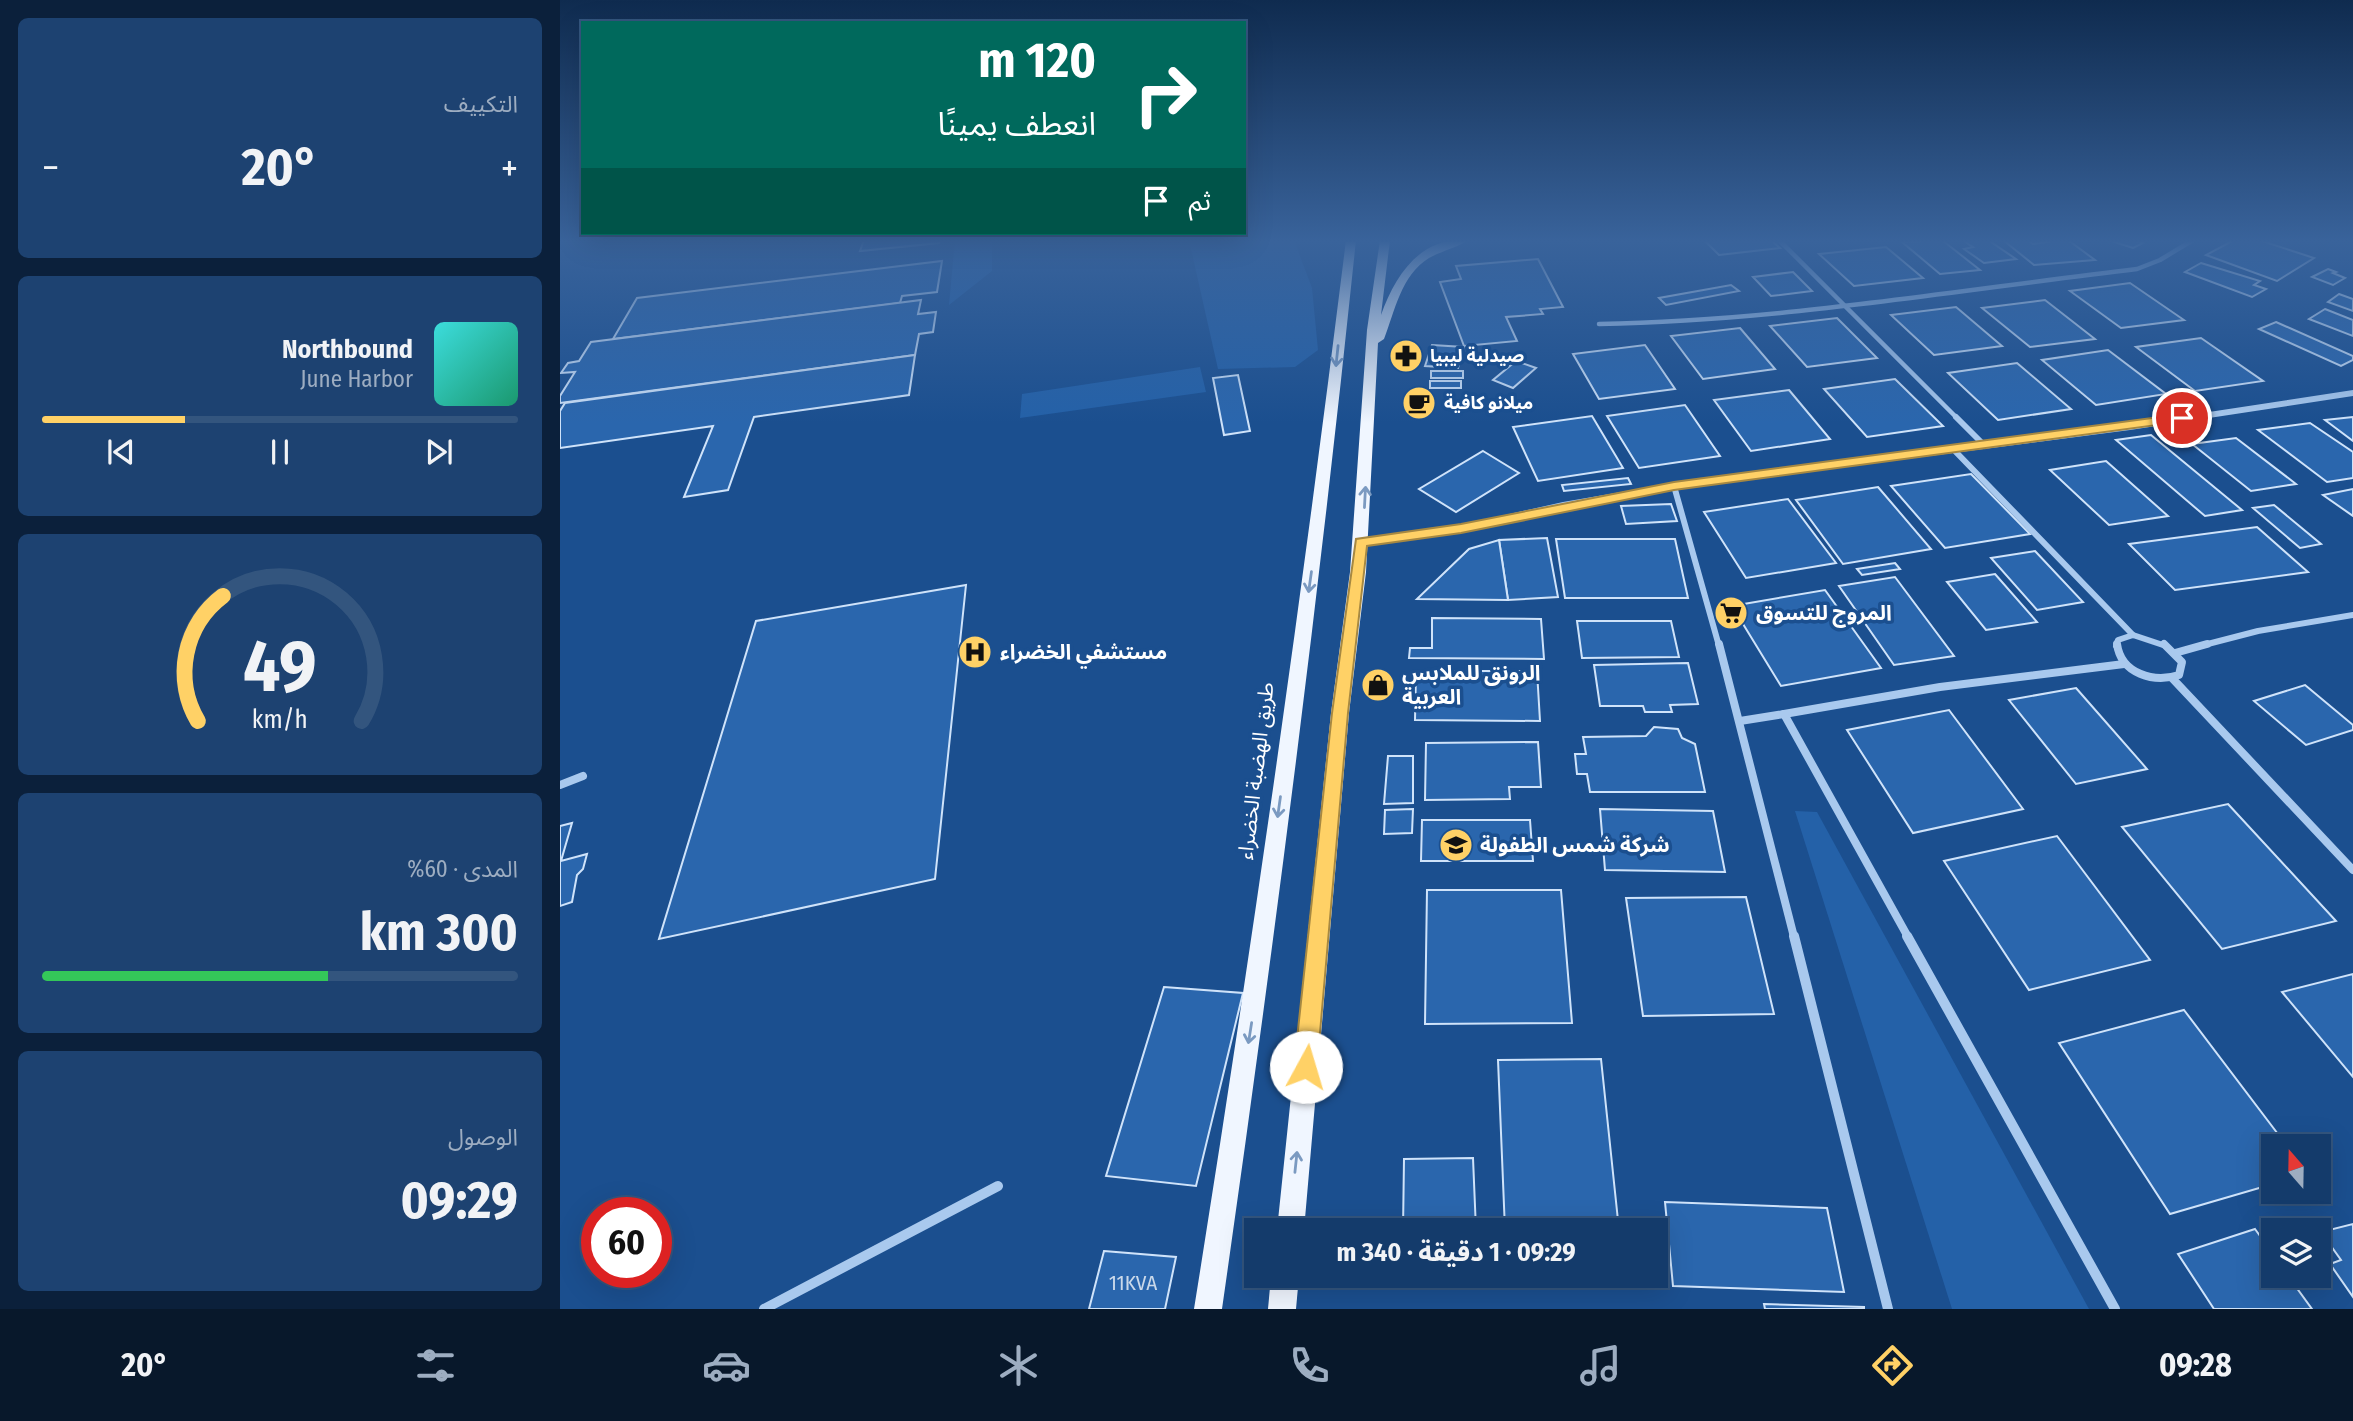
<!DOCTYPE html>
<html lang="ar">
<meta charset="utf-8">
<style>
body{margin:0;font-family:"Fira Sans Condensed","Noto Sans Arabic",sans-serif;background:#1d4271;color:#f1f3f6;direction:rtl;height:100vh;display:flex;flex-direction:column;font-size:26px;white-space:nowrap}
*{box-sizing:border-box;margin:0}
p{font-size:23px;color:#9dadc1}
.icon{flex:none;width:38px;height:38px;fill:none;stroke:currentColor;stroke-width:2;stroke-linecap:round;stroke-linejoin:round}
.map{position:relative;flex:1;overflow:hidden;direction:ltr}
.details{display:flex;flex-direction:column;gap:18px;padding:18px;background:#0b203b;width:560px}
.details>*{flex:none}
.top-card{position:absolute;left:21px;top:21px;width:665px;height:214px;border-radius:0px;box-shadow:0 7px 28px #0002,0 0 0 2px #33557e;direction:rtl;background:#00695c;color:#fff;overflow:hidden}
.needle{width:46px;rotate:340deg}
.tools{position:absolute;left:1701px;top:1134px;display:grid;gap:14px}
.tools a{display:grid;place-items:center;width:70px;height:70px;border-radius:0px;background:#143b6b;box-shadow:0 7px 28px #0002,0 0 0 2px #33557e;font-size:35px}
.speed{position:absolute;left:21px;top:1197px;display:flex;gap:14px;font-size:35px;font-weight:700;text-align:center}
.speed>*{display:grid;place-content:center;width:91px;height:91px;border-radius:50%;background:#143b6b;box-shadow:0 7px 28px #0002,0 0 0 2px #33557e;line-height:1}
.speed .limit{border:10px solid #d22;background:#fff;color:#111}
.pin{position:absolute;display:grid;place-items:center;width:60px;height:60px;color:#fff;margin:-30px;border:4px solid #fff;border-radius:50%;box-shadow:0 2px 7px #0007}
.me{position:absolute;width:77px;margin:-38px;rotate:6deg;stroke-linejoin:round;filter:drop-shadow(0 0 5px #0008)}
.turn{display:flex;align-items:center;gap:24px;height:147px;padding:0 35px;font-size:32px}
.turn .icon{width:91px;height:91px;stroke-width:2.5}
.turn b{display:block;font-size:49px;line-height:60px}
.then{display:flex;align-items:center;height:66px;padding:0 35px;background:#0003;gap:14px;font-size:26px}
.big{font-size:52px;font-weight:700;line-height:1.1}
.details .widget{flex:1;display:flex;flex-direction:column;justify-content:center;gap:10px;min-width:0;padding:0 24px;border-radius:10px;background:#1d4271}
.details .dial{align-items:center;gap:0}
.dial svg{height:182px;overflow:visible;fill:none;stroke:#33557e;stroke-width:7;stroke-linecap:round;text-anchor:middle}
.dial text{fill:#f1f3f6;stroke:none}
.song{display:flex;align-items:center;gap:21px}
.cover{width:84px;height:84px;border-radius:10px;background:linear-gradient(135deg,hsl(180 70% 55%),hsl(160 70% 35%))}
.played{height:7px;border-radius:4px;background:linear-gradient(90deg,#ffd166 30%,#33557e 30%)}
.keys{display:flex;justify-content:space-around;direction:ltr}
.heat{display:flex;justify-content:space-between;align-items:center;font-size:38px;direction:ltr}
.charge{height:10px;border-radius:5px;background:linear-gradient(90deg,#34c759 60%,#33557e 0)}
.trip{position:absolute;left:684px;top:1218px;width:424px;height:70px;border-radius:0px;background:#143b6b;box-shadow:0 7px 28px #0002,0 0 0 2px #33557e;font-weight:700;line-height:70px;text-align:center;direction:rtl}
.menu{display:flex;height:112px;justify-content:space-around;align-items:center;background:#08182b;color:#9dadc1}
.menu .icon{width:49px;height:49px}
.menu .active{color:#ffd166}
.menu b{font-size:32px;color:#f1f3f6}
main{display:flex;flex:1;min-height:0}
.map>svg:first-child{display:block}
.green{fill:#2461a8}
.building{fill:#2a66ad;stroke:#cfe3fa;stroke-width:2}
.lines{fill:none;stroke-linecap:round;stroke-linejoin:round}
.minor-far3{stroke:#a9c9ee;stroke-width:4.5}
.minor-far2{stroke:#a9c9ee;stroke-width:6}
.minor-far1{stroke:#a9c9ee;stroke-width:8}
.minor{stroke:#a9c9ee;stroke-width:10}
.tertiary{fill:#a9c9ee;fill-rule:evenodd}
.primary{fill:#f0f6ff;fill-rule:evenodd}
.oneway{stroke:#7b9ac1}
.route{fill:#ffd166;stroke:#a68842;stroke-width:2}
.labels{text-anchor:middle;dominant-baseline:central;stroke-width:7;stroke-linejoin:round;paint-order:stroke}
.far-poi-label{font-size:18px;font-weight:bold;fill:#fff;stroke:#1b4f8f;text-anchor:start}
.poi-label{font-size:21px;font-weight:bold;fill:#fff;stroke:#1b4f8f;text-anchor:start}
.street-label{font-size:21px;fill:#fff;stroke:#1b4f8f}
.near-number-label{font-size:21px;fill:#cad9ea}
</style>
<main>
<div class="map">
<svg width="1793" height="1309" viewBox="0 0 1793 1309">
<rect width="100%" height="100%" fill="#1b4f8f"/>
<g class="green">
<polygon points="395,240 432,240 432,271 389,305"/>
<polygon points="629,240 734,240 752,288 758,350 735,367 658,369"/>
<polygon points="640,367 646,392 460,418 462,394"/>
<polygon points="1235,811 1257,812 1529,1309 1392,1309"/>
</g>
<g class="building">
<polygon points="304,240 380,240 379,243 300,251"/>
<polygon points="1144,240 1211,240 1220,248 1159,255"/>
<polygon points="1382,240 1420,270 1380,274 1342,242"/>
<polygon points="1402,240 1428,240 1456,259 1424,263 1404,249 1413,247"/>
<polygon points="1443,240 1468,240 1473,244 1487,242 1482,240 1508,240 1535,260 1474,265"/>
<polygon points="1548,240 1573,240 1583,243 1573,248"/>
<polygon points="1674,240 1699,240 1754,258 1717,281 1646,255"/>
<polygon points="1326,247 1363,278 1294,286 1259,254"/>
<polygon points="978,259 1003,307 980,309 983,314 946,317 957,341 904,346 880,282 901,279 896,266"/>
<polygon points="382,261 377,292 342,296 340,303 53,339 77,298"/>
<polygon points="1641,263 1700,281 1694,285 1706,289 1692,297 1625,272"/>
<polygon points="1768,269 1776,272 1773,273 1785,278 1773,285 1752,277"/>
<polygon points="1233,272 1252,291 1211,296 1193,277"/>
<polygon points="1570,283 1624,320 1561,328 1510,291"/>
<polygon points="1171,285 1179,291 1106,305 1099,298"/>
<polygon points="1779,294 1793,299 1793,311 1768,302"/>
<polygon points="361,300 358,314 376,312 373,332 359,334 355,355 0,403 0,396 15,372 1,373 8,363 19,361 31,342"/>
<polygon points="1485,300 1535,339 1470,347 1422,308"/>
<polygon points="1396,307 1442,346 1374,355 1331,315"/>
<polygon points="1765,309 1793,320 1793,336 1749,319"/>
<polygon points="1277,318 1317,358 1247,367 1210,326"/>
<polygon points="1716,322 1793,356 1793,360 1781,366 1699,329"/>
<polygon points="1180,328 1215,369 1143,379 1111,336"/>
<polygon points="1641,338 1703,381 1635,391 1576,347"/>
<polygon points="872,345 904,347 898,368 865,366"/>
<polygon points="1085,345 1115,389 1039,399 1013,354"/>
<polygon points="1548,350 1606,394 1536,405 1482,360"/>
<polygon points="355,355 349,395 194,417 168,490 124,497 153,426 0,448 0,411 5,403"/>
<polygon points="956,361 976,368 953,388 933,380"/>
<polygon points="1457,363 1511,409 1438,420 1388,373"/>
<rect x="871" y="371" width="32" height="7"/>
<polygon points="678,375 690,431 664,435 653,378"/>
<polygon points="1335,379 1383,426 1307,437 1264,389"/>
<rect x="870" y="381" width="31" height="7"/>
<polygon points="1229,390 1270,439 1191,451 1154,400"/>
<polygon points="1125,405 1160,456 1079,468 1047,416"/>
<polygon points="1032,416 1063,468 978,481 953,427"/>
<polygon points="1793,417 1793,441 1765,420"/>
<polygon points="1750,423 1793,452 1793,478 1767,482 1698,430"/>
<polygon points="1591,435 1682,510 1645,516 1556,440"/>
<polygon points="1676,438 1736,484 1691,491 1632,444"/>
<polygon points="923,451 959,473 896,512 859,489"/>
<polygon points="1546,461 1608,516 1549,525 1490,470"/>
<polygon points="1411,474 1470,534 1385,548 1331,486"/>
<polygon points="1068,478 1071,484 1004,491 1002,485"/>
<polygon points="1318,487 1371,549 1283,564 1236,500"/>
<polygon points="1793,489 1793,516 1763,495"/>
<polygon points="1228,499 1276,563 1186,578 1144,512"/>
<polygon points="1111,504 1117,521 1066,524 1061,506"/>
<polygon points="1714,505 1761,544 1740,548 1693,508"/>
<polygon points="1697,527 1748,572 1615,590 1569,544"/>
<polygon points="987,538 998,597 948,600 939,540"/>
<polygon points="996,539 1115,539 1128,598 1005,598"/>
<polygon points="939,540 948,600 857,599 909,549"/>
<polygon points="1475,551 1523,602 1477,610 1431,558"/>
<polygon points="1335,563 1340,569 1302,575 1297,569"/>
<polygon points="1435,574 1477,622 1426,630 1387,582"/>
<polygon points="1335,577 1394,656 1334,665 1279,586"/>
<polygon points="406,585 375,879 99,939 196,621"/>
<polygon points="1265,590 1321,668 1221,686 1172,606"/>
<polygon points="872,618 981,619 984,659 849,658 850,648 872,648"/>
<polygon points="1017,621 1111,621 1119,657 1022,658"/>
<polygon points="1128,663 1138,704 1110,705 1112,712 1085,712 1083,706 1040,706 1034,665"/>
<polygon points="856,671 977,671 980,721 855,720"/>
<polygon points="1745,685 1793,725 1793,730 1746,745 1694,701"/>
<polygon points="1516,688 1587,769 1516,784 1449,700"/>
<polygon points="1389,710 1463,809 1353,833 1287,730"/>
<polygon points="1094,727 1118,729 1122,738 1135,744 1145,792 1030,792 1027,774 1017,774 1015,754 1026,754 1023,737 1086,736"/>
<polygon points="978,742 981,787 949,787 950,799 865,800 866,743"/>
<polygon points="828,756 853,756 853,803 824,804"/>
<polygon points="1668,804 1776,921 1662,949 1562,827"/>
<polygon points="853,809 852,833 824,834 825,810"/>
<polygon points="1040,809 1153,811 1165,872 1045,870"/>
<polygon points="862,820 970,820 973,861 861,861"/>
<polygon points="12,823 1,861 27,854 23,869 17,875 12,902 0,906 0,826"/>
<polygon points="1497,836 1590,960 1469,990 1384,861"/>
<polygon points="867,890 1001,890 1012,1023 865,1024"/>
<polygon points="1186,897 1214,1014 1083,1016 1066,898"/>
<polygon points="1793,974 1793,1077 1722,992"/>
<polygon points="604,987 683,993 636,1186 546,1176"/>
<polygon points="1624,1010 1727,1146 1713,1146 1713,1184 1610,1214 1499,1043"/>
<polygon points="1041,1059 1059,1230 945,1230 938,1060"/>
<polygon points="913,1158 916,1230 843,1230 844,1159"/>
<polygon points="1105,1202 1267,1208 1284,1292 1113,1286"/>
<polygon points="1793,1224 1793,1297 1770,1264 1781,1260 1761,1232"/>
<polygon points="1695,1229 1713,1254 1713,1276 1728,1276 1752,1309 1654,1309 1618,1254"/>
<polygon points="544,1251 616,1257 605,1309 529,1309"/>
<polygon points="1204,1304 1304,1307 1304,1309 1205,1309"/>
</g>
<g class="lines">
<g class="minor-far3">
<polyline points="1219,240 1398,419"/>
<path d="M1039 324C1219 321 1399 290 1577 269L1600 260 1633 240"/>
</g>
<g class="minor-far2">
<polyline points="1396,417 1425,446"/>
<polyline points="1394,450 1573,635"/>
<polyline points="1114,486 1159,646"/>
<polyline points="1556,646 1558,640 1573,635 1606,646"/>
<polyline points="1640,646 1698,631 1793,615"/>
</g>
<g class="minor-far1">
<polyline points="1159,644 1234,937"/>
<path d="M1557 644C1561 674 1594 683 1619 675L1622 662 1604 644"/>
<polyline points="1615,653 1647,644"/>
<polyline points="1612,678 1793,870"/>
<polyline points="1224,714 1380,687 1564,664"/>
<polyline points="1180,721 1224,714 1348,937"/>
<polyline points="0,785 23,776"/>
</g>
<g class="minor">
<polyline points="1234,936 1328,1309"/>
<polyline points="1347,936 1555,1309"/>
<polyline points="204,1309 438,1186"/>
</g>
<polygon class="tertiary" points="1793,390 1793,396 1570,430 1114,489 1003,508 901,531 801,546 796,542 801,538 901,525 1003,502 1114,483 1570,424"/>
<g class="primary">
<path d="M786 240H796C759 597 713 953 662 1309H634C691 954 742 597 786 240Z"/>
<path d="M820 240H830L821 315C835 276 860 236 908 240 897 248 881 251 869 258 841 275 835 311 824 339L818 343 806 572 789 713 744 1230H717L771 713 790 572 807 330Z"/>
<polygon points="711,1276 739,1276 736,1309 708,1309"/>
</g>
</g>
<defs><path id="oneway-shaft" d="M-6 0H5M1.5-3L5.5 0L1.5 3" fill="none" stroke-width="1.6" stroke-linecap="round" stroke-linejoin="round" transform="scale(1.75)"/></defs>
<g class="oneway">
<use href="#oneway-shaft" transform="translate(777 356) rotate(96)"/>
<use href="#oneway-shaft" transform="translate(805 497) rotate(-87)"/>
<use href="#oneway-shaft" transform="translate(750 582) rotate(98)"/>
<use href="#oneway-shaft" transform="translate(719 807) rotate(98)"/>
<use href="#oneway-shaft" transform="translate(690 1033) rotate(99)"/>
<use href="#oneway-shaft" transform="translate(736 1162) rotate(-84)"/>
</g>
<linearGradient id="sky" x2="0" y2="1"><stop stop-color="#0f2b4f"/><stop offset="0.57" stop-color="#39639b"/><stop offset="1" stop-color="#39639b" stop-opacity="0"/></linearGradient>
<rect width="1793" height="423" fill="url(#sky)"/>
<polygon class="route" points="1622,414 1627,415 1627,421 1114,490 901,533 807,546 788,713 757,1067 753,1075 746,1078 738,1075 734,1067 772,713 796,539 901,524 1114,482"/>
<defs>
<symbol id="pharmacy-disc" viewBox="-11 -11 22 22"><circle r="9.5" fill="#ffd166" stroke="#1b4f8f"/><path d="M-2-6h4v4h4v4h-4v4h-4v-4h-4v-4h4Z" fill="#111"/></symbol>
<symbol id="cafe-disc" viewBox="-11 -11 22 22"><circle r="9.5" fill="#ffd166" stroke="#1b4f8f"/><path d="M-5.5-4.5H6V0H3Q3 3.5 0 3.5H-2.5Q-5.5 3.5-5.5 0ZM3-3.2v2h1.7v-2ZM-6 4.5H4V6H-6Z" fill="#111"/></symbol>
<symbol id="supermarket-disc" viewBox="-11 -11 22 22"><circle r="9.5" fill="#ffd166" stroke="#1b4f8f"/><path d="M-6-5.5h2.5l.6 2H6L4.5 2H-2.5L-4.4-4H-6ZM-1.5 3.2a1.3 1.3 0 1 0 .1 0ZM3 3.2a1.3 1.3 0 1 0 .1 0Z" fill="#111"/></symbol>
<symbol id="hospital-disc" viewBox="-11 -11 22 22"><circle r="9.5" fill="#ffd166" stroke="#1b4f8f"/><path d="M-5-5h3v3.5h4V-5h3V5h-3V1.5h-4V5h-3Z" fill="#111"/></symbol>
<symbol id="shop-disc" viewBox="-11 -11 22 22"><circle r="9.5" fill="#ffd166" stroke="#1b4f8f"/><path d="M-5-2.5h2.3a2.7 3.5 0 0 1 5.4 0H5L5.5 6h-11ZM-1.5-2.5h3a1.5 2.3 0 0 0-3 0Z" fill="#111"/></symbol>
<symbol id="school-disc" viewBox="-11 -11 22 22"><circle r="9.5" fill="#ffd166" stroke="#1b4f8f"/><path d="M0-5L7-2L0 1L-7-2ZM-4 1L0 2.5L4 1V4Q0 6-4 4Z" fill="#111"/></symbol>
</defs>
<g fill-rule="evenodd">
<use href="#pharmacy-disc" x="827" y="337" width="38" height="38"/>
<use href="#cafe-disc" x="840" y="384" width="38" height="38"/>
<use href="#supermarket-disc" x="1152" y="594" width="38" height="38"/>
<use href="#hospital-disc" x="396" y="633" width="38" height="38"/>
<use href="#shop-disc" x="799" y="666" width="38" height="38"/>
<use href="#school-disc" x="877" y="826" width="38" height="38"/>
</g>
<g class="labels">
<g class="far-poi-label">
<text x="870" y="356">صيدلية ليبيا</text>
<text x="884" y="403">ميلانو كافية</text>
</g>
<g class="poi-label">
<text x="1196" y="613">المروج للتسوق</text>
<text x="440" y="652">مستشفي الخضراء</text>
<text x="842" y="673">الرونق للملابس<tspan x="842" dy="24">العربية</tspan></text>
<text x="920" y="845">شركة شمس الطفولة</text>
</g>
<g class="street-label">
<text transform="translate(696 771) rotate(-83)">طريق الهضبة الخضراء</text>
</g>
<g class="near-number-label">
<text x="573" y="1283">11KVA</text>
</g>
</g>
</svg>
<div class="tools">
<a><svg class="needle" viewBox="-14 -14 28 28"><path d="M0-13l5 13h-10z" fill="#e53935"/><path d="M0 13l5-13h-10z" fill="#9dadc1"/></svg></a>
<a><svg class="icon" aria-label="layers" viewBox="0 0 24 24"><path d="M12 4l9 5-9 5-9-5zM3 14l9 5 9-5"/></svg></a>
</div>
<div class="speed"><div class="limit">60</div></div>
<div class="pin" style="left:1622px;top:418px;background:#d93025"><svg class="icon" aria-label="arrive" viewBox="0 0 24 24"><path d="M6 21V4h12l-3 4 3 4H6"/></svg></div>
<svg class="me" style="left:746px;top:1067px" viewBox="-20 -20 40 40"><circle r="19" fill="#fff"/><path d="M0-13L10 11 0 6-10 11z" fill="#ffd166"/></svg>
<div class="trip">09:29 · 1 دقيقة · 340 m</div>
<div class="top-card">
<div class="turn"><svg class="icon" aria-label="right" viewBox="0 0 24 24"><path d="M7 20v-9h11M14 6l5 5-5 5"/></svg><div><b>120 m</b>انعطف يمينًا</div></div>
<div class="then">ثم<svg class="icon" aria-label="arrive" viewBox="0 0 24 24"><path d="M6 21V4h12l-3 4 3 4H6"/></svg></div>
</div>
</div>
<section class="details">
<div class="widget"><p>التكييف</p>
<div class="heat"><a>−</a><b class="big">20°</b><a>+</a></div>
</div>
<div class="widget">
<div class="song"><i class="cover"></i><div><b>Northbound</b><p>June Harbor</p></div></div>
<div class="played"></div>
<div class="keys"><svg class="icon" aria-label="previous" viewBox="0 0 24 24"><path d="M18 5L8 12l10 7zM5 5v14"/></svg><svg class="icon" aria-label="pause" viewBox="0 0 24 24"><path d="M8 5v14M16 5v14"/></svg><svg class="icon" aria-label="next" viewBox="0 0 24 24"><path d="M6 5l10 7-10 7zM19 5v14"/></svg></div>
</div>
<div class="widget dial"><svg viewBox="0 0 100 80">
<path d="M14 69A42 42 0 1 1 86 69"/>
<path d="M14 69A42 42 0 0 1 25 14" stroke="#ffd166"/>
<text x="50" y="56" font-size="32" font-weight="700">49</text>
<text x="50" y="72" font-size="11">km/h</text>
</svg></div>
<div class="widget"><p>المدى · 60%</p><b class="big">300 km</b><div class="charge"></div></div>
<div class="widget"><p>الوصول</p><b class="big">09:29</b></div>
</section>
</main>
<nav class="menu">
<b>09:28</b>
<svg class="icon active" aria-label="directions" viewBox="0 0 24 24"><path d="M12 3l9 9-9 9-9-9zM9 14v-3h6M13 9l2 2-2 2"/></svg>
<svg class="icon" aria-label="music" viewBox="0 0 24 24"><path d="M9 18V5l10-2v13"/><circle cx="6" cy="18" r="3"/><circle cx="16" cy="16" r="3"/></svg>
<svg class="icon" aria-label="phone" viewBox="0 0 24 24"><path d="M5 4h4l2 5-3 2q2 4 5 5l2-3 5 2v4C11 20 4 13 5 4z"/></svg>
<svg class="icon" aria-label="climate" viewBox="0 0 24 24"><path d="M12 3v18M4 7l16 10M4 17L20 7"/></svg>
<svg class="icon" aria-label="car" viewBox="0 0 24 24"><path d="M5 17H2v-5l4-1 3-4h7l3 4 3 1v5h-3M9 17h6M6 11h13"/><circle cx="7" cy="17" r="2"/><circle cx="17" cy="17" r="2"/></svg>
<svg class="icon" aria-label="filters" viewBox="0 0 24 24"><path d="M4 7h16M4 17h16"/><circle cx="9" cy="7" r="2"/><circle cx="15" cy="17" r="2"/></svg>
<b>20°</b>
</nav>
